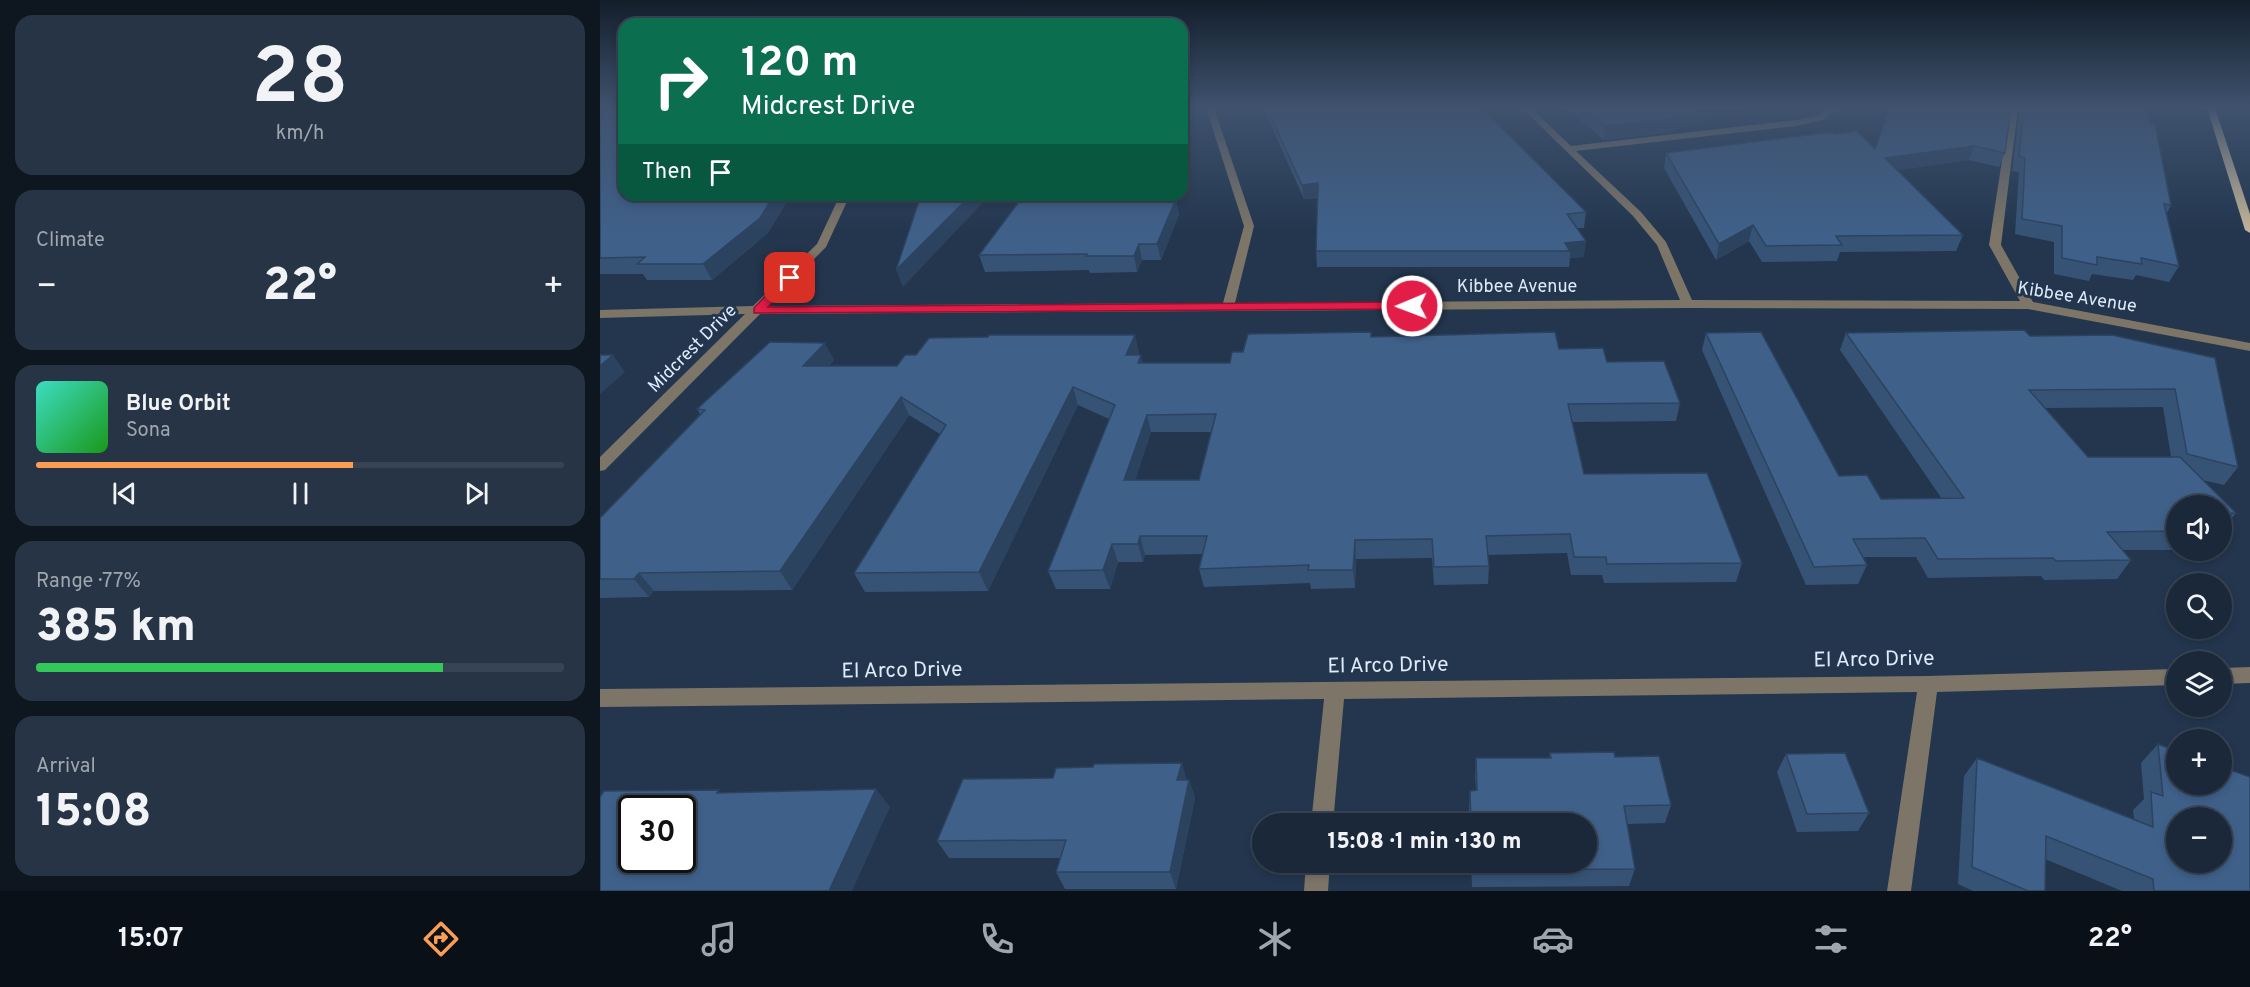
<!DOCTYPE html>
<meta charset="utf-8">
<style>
body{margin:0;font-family:Overpass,sans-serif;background:#273445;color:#f1f3f6;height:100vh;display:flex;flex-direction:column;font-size:22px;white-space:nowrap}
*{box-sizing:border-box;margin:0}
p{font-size:20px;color:#9fa6af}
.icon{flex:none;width:33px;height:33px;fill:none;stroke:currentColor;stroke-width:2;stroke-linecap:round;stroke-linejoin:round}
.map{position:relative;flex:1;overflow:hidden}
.details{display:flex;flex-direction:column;gap:15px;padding:15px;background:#0e1620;width:600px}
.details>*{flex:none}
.hud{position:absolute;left:18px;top:18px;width:570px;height:183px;border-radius:18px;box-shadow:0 3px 9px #0003,0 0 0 2px #384454;background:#0b6e4f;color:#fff;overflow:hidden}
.tools{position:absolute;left:1566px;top:495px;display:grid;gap:12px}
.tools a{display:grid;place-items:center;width:66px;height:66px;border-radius:50%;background:#1a283a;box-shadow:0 3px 9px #0003,0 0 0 2px #384454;font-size:30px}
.speed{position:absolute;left:18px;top:795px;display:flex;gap:12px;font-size:30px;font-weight:700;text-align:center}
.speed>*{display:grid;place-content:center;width:78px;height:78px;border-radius:50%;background:#1a283a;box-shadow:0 3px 9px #0003,0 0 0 2px #384454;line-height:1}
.speed .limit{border:3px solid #111;border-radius:9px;background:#fff;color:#111}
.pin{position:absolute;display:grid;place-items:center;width:51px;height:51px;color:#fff;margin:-26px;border-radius:12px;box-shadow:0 3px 9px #0006}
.me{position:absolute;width:66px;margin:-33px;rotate:269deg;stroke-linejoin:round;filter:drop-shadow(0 0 4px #0008)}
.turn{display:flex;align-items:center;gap:21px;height:126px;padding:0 24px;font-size:27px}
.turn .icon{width:78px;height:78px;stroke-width:2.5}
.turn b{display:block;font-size:42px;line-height:51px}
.then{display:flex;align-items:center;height:57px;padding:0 24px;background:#0003;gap:12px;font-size:22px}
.big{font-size:45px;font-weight:800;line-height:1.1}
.details .tile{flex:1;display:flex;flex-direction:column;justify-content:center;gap:9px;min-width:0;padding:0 21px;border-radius:18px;background:#273445}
.details .dial{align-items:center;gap:0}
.dial b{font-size:78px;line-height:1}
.song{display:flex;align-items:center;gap:18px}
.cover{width:72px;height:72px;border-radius:9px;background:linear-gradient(135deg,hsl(170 70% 55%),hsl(120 70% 35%))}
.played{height:6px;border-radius:3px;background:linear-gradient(90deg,#fc9d53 60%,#384454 60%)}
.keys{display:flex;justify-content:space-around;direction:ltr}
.heat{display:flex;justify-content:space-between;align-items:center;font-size:33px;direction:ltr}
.charge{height:9px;border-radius:4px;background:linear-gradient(90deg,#34c759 77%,#384454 0)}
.trip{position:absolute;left:652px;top:813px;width:345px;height:60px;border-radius:30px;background:#1a283a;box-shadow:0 3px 9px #0003,0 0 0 2px #384454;font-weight:800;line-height:60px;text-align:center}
.tab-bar{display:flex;height:96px;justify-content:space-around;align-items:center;background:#0a1017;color:#9fa6af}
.tab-bar .icon{width:42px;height:42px}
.tab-bar .active{color:#fc9d53}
.tab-bar b{font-size:27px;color:#f1f3f6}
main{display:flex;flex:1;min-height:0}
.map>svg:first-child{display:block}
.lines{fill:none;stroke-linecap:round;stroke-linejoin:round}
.minor{fill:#7d7568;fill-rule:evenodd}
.major{fill:#c4b599;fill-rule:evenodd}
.wall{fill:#365376;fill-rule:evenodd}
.shaded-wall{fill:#2c4360}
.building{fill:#3f6089;stroke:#2c4360;stroke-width:1.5;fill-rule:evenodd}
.route{fill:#e11d48;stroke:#92132f;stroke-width:1.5}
.labels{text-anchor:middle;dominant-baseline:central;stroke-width:6;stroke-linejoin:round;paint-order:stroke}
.street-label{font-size:18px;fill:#dfebfb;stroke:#23364e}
.near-street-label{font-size:21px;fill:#dfebfb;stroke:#23364e}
</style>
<main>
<section class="details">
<div class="tile dial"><b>28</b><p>km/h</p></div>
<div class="tile"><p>Climate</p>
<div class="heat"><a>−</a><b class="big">22°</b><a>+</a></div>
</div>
<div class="tile">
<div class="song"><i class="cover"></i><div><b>Blue Orbit</b><p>Sona</p></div></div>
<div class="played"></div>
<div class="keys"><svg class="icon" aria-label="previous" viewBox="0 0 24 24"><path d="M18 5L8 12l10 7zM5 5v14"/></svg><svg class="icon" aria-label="pause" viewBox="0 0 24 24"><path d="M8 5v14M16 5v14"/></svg><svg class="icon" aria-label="next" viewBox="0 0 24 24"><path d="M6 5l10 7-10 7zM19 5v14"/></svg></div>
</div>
<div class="tile"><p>Range · 77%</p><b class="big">385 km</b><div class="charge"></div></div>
<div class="tile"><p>Arrival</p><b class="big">15:08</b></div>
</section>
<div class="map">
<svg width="1650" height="891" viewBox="0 0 1650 891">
<rect width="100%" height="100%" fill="#23364e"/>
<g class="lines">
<g class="minor">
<polygon points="606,108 614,108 654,226 635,303 1080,300 1057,245 1033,216 922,108 931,108 971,146 1196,120 1217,116 1230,108 1239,108 1223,120 1196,126 976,151 1041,212 1066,242 1092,300 1420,301 1389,245 1410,108 1418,108 1401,245 1433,302 1650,343 1650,351 1428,309 1088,308 160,314 5,470 0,471 0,457 145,314 0,318 0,310 153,306 217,244 240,195 250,195 226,247 167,306 623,303 644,226"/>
<polygon points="1650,667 1650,683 1622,684 1622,668"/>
<polygon points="1576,669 1576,685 1337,692 1311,891 1287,891 1317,692 744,699 733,824 711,824 724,699 0,707 0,689 1328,676"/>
<polygon points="706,862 730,862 728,891 704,891"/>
</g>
<polygon class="major" points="1607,108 1615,108 1650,214 1650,233 1645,230"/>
</g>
<g class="wall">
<polygon points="663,108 882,108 986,212 984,228 977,228 984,257 970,258 969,267 717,267 716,251 718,198 704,199"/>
<polygon points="966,108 1142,108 1066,133 1004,140"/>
<polygon points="1290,108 1405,153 1399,167 1369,160 1297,170 1363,235 1356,251 1240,252 1237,261 1162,262 1149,241 1116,260 1064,168 1066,153 1235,134 1275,149"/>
<polygon points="1420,108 1547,108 1571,205 1567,213 1579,266 1569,282 1536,275 1533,280 1492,274 1489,281 1454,274 1454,242 1415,234 1419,172 1412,171"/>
<polygon points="0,116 24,195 191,195 168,233 112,280 47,280 43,274 0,274"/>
<polygon points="579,214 561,260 542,260 537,272 490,273 489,270 385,272 379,255"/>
<path d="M1106 333 1239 476 1281 499H1342L1240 350 1246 333 1430 336 1615 358 1638 467 1624 485 1602 480 1636 513 1622 530 1623 531 1622 533V506H1576V550H1522L1531 560 1517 579 1444 580 1441 576 1328 578 1316 557H1263L1267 565 1258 584 1206 585 1102 350ZM1563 407 1571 457H1488L1445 408Z"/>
<path d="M771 337 959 349 1007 362 1080 403 1076 421 972 422 984 474 1142 563 1136 582 1004 583 1002 575H971L967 553 888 555 889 566 888 584 834 585 832 558 756 559 755 588 711 589 710 583 604 587 599 569 603 554 545 555 543 562H518L510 589H456L448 571 509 419 478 405 388 591 265 592 254 573 340 434 309 415 192 590 54 591 49 597 0 598V518L100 414 97 409 234 360 229 366H297L539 352 538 355 543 363H630L643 352ZM551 432H611L599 480H535Z"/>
<polygon points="1558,744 1650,891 1522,891 1445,859 1445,891 1373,891 1358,884 1364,776 1377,758 1534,819 1533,810 1544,799 1541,763"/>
<polygon points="950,753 1015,757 1071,805 1065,823 1027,824 1035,869 1029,886 872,887 871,862 987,862 987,824 869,824 869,808 870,791 876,790 875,777 876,758 949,758"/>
<polygon points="1186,754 1269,813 1258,831 1197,832 1177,772"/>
<polygon points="587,780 589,780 595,798 576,889 465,889 456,872 460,858 349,858 337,841"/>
</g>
<g class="shaded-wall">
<polygon points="1104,108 1142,108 1066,133 1004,140 1005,126"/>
<polygon points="1374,146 1369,160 1280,173 1285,158"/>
<polygon points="718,183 719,197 704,199 702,185"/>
<polygon points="174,195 191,195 168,233 112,280 103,264"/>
<polygon points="371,195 390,195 303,287 296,270"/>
<polygon points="576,199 579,214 561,260 557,244"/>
<polygon points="1153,225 1149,241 1116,260 1119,244"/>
<polygon points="986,241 984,257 970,258 970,251 965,243"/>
<polygon points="539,244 542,260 537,272 534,256"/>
<polygon points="535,335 539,352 531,372 526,355"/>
<polygon points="225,343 234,360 212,383 203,366"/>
<polygon points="13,355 25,372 0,394 0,366"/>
<polygon points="541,355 545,372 538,363"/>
<polygon points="473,387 478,405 388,591 379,572"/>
<polygon points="301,397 309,415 192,590 180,571"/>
<polygon points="547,415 551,432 529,499 524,480"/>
<polygon points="540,536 545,555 543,562 538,544"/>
<polygon points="755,540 756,559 755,588 753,570"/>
<polygon points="512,544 518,562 510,589 503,570"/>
<polygon points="39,573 54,591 49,597 34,579"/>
<polygon points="582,763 587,781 577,780"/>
<polygon points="589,780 595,798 576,889 570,872"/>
<polygon points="276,789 290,807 252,891 229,891"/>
</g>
<g class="building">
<polygon points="9,108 24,108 24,195 174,195 160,218 103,264 37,264 45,257 0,258 0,116"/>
<polygon points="667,108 882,108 986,212 967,214 986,241 965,243 970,251 716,251 718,183 702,185"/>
<polygon points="983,108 1104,108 1068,119 1005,126"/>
<polygon points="1290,108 1411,108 1405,153 1374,146 1285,158 1363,235 1236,236 1242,245 1166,246 1153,225 1119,244 1066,153 1232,132 1235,134 1257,131 1275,149"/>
<polygon points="1424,108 1547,108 1550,123 1555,124 1571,205 1564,204 1579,266 1541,258 1542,264 1497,257 1497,265 1462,258 1462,226 1422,219 1425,158 1419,156"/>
<polygon points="321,195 371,195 296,270"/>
<polygon points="424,195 575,195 576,199 557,244 539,244 534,256 486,256 487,254 379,255"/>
<polygon points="1424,330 1430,336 1512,335 1615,358 1638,467 1587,454 1575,389 1429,390 1488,457 1580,457 1636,513 1622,514 1622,506 1576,506 1576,531 1507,532 1531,560 1456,561 1453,558 1338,559 1325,538 1253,539 1267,565 1214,567 1106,333 1161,332 1239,476 1267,475 1281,499 1364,498 1246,333"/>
<path d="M771 332V337L955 332 959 349 1003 348 1007 362 1064 361 1080 403 968 404 984 474 1107 473 1142 563 1007 564 1006 557H974L970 534 886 536 889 566 834 567 832 539 755 540 753 570H708L709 565 599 569 607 536H540L538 544H512L503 570 448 571 515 405 473 387 379 572 254 573 346 425 301 397 180 571 39 573 34 579H0V518L105 410 97 409 170 342 225 343 203 366H297L305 355H316L329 338 388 337 389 335H535L526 355H541L538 363H630L632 352H643L648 334ZM616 414 599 480H524L547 415Z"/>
<polygon points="0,355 13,355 0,366"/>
<path d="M1558 744 1576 751V784H1622V767L1650 777V891H1554L1553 879 1446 836 1445 891H1428L1372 867 1377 758 1553 827 1551 792 1563 796ZM1576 818H1622V862H1576Z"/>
<polygon points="1014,752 1015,757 1059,756 1071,805 1024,806 1035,869 873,870 873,862 987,862 987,824 871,824 870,791 877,790 876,758 951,758 950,753"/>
<polygon points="1245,753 1269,813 1207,814 1186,754"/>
<polygon points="582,763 577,780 589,780 570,872 456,872 466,840 337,841 363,779 453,778 456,768 493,767 494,764"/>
<path d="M276 789 229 891H0V797L4 791 119 790 117 793ZM32 808H82V860H32Z"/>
</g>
<linearGradient id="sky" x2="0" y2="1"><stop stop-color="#131e2b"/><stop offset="0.46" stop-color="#3f526e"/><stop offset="1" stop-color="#3f526e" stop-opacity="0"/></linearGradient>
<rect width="1650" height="233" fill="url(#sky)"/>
<polygon class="route" points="190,274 195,278 168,307 812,302 818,306 812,309 154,313 154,308 186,275"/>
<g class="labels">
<g class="street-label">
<text x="917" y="287">Kibbee Avenue</text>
<text transform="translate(1477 298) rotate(9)">Kibbee Avenue</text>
<text transform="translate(93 349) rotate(-45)">Midcrest Drive</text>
</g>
<g class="near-street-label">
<text transform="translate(1274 660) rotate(-1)">El Arco Drive</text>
<text transform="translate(788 666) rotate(-1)">El Arco Drive</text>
<text transform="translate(302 671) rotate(-1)">El Arco Drive</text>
</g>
</g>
</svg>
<div class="tools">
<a><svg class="icon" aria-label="sound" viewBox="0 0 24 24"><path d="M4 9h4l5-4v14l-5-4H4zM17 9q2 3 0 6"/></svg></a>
<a><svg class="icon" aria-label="search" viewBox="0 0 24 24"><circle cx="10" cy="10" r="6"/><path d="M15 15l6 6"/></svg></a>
<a><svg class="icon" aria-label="layers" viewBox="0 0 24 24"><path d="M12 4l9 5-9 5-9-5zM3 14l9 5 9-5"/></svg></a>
<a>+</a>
<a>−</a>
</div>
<div class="speed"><div class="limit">30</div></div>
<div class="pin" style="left:190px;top:278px;background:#d93025"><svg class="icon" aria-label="arrive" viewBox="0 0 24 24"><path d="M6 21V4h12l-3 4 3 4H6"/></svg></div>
<svg class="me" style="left:812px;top:306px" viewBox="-20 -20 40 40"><circle r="17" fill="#e11d48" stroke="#fff" stroke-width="3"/><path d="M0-11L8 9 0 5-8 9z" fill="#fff"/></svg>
<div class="trip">15:08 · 1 min · 130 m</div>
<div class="hud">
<div class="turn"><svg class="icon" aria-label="right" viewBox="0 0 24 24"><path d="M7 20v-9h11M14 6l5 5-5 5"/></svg><div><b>120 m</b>Midcrest Drive</div></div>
<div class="then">Then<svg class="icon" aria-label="arrive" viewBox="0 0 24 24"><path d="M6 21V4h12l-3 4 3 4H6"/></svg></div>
</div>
</div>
</main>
<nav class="tab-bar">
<b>15:07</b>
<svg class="icon active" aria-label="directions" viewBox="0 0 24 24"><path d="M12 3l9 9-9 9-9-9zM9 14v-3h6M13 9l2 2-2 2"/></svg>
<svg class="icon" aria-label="music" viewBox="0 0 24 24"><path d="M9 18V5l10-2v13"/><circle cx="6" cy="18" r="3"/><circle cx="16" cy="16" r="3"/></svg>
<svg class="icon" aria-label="phone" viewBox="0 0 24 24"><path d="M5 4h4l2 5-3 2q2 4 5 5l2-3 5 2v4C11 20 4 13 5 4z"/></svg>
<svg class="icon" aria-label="climate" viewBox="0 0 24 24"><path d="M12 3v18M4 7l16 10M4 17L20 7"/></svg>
<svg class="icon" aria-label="car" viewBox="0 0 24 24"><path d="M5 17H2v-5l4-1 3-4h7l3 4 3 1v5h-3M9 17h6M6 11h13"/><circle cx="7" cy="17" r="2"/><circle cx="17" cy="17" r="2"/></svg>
<svg class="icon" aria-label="filters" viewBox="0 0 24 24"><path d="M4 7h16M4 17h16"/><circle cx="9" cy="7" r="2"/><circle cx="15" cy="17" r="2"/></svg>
<b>22°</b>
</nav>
